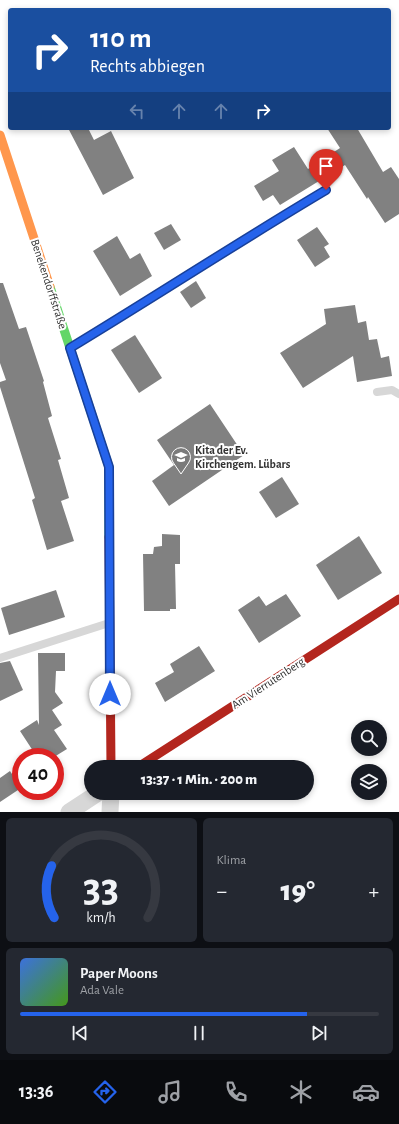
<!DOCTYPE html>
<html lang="de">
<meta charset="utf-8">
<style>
body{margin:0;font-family:"Alegreya Sans",sans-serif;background:#242831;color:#f1f3f6;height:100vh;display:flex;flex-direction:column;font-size:15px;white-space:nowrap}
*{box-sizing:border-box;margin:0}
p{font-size:13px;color:#9ea1a6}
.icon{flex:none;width:22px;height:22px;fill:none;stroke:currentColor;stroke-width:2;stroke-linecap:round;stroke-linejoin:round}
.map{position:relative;height:812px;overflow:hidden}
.sheet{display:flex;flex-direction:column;gap:6px;padding:6px;background:#0d0f14;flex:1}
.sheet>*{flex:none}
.hud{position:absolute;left:8px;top:8px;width:383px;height:122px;border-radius:4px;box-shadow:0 2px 6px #0003;background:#1a4fa0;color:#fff;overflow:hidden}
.tools{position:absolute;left:351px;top:720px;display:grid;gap:8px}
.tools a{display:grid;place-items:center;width:36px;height:36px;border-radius:50%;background:#171b24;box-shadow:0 2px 6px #0003;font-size:20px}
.speed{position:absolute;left:12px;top:748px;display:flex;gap:8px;font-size:20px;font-weight:700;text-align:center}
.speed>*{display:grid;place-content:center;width:52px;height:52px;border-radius:50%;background:#171b24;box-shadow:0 2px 6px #0003;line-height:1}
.speed .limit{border:6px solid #d22;background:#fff;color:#111}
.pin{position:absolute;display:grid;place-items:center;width:34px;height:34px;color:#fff;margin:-41px -17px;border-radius:50% 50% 50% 0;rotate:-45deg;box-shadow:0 0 4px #0007}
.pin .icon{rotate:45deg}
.me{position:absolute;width:44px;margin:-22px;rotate:0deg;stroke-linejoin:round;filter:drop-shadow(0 0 3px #0008)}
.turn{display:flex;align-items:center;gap:14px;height:84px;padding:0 16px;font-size:18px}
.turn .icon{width:52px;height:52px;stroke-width:2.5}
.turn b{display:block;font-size:28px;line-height:34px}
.lanes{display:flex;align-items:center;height:38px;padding:0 16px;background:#0003;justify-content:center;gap:20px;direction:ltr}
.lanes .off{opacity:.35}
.big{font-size:30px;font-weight:800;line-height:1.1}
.sheet .card{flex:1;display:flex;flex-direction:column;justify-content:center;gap:6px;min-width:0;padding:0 14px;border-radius:6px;background:#242831}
.sheet .dial{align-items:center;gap:0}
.dial svg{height:104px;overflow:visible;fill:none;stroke:#363941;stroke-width:7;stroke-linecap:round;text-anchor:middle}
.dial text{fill:#f1f3f6;stroke:none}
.song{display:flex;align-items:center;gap:12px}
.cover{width:48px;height:48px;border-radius:6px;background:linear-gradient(135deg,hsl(220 70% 55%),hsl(100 70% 35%))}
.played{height:4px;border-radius:2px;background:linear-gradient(90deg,#2563eb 80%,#363941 80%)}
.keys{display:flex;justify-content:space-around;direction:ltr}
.heat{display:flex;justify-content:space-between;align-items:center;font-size:22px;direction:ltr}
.sheet .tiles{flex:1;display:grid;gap:6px;grid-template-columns:1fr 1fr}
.card:last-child{grid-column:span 2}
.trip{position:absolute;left:84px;top:760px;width:230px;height:40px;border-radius:20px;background:#171b24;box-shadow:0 2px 6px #0003;font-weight:800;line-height:40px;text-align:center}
.dock{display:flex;height:64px;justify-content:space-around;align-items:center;background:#090b0e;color:#9ea1a6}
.dock .icon{width:28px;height:28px}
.dock .active{color:#2563eb}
.dock b{font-size:18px;color:#f1f3f6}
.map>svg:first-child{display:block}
.building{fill:#818181}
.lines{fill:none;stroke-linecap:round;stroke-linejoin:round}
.lane{stroke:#d7d7d7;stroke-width:8}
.street{stroke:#d7d7d7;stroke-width:17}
.fast{stroke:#63d668;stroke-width:9}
.slow{stroke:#ff974d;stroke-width:9}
.jam{stroke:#b3261e;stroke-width:9}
.route-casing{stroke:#184099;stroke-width:10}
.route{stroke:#2563eb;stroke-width:7}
.labels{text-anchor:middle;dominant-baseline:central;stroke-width:4;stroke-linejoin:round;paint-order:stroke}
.street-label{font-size:12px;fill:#333;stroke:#fff}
.poi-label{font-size:12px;font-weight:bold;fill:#333;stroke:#fff;text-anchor:start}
</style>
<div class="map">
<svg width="399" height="812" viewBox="0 0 399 812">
<rect width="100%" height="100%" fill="#fff"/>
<g class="building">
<polygon points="68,128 88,128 94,140 111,131 134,178 103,195"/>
<polygon points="327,128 357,128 383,172 391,167 399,179 399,214 385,223 368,197 367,199 345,165 280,205 273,195 263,201 254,186 279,171 272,160 294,147 308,169 340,148"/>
<polygon points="171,224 181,240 164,250 154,233"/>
<polygon points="317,227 329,244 324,247 330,257 315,267 297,240"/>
<polygon points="117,236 130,259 140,253 152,276 120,296 93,251"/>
<polygon points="196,281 206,298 191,308 180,292"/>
<polygon points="0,283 3,283 19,329 26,327 44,381 43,382 52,416 48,418 60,456 61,459 58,460 69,498 61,501 74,541 47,550 32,500 35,498 0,387 0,382 6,380 0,363"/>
<polygon points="355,305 358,323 366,321 369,340 377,339 381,358 389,356 392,376 357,382 353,356 303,388 280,353 326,324 324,309"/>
<polygon points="135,335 162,378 139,393 111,350"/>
<polygon points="210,404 244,455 169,506 152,481 174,465 157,440"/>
<polygon points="282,477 299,504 276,518 259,492"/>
<polygon points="162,534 180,535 180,564 175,564 176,609 170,609 170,611 144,611 143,554 153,554 154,547 162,546"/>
<polygon points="359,536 382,573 338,600 316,565"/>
<polygon points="56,590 65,617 9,635 1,608"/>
<polygon points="286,594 301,616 259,643 238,610 259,596 266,606"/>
<polygon points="199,646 215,671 165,702 155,683 174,672 170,664"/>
<polygon points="38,653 65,653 65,671 56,671 55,692 63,703 52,710 62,725 54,730 67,749 54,757 37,757 20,731 37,720 39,725"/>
<polygon points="10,661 23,690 0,701 0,663"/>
<polygon points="10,771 21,788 0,802 0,778"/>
</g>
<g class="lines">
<g class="lane">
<path d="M71 347C157 296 241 241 326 190"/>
<polyline points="377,392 392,390 399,394"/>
<polyline points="0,658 109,623"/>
</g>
<g class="street">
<polyline points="69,812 98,793"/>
<polyline points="110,812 111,793"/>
</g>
<polyline class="fast" points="50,287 109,467 109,537"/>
<polyline class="slow" points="0,135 50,287"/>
<g class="jam">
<polyline points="109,537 111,767"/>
<polyline points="138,767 399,599"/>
</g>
</g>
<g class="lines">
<defs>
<path id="route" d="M110 694 109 467 70 348C156 296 240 241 326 190"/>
</defs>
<use href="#route" class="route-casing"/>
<use href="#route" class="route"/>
</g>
<defs>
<symbol id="school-pin" viewBox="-11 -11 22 30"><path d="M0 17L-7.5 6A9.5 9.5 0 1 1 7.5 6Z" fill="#7a7a7a" stroke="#fff"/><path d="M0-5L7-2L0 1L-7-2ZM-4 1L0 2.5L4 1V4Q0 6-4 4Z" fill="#fff"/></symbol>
</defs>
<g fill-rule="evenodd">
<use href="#school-pin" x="170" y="446" width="22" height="30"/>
</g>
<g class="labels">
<g class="street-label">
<text transform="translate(49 284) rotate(72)">Benekendorffstraße</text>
<text transform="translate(268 683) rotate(-33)">Am Vierrutenberg</text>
</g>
<g class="poi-label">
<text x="195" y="450">Kita der Ev.<tspan x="195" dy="14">Kirchengem. Lübars</tspan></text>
</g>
</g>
</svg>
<div class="tools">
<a><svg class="icon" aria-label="search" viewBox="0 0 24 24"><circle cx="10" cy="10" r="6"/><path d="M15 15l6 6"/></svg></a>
<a><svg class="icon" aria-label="layers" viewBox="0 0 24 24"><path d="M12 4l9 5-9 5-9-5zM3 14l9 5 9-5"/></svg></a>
</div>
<div class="speed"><div class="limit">40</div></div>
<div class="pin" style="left:326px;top:190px;background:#d93025"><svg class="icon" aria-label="arrive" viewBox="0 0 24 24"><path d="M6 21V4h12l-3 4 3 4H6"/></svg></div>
<svg class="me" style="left:110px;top:694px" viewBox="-20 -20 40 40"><circle r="19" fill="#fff"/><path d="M0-13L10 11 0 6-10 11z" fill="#2563eb"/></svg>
<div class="trip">13:37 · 1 Min. · 200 m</div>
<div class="hud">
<div class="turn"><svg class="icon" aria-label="right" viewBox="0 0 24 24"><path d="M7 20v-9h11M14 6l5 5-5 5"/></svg><div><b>110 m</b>Rechts abbiegen</div></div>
<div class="lanes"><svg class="icon off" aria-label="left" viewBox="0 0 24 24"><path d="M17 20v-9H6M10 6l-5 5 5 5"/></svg><svg class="icon off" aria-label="ahead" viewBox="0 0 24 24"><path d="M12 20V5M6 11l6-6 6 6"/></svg><svg class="icon off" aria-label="ahead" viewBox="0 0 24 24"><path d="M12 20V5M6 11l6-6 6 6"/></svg><svg class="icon" aria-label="right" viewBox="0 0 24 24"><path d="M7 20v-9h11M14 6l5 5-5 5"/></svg></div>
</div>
</div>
<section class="sheet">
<div class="tiles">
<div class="card dial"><svg viewBox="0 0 100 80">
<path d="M14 69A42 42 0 1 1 86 69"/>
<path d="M14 69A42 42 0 0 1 12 29" stroke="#2563eb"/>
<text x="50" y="56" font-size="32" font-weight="700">33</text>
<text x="50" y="72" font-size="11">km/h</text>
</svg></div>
<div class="card"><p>Klima</p>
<div class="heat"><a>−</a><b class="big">19°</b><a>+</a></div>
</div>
<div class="card">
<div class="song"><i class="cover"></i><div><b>Paper Moons</b><p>Ada Vale</p></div></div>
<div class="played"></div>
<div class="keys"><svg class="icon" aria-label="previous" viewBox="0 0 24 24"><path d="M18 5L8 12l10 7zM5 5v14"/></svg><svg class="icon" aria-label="pause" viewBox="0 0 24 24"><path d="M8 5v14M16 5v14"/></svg><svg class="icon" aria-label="next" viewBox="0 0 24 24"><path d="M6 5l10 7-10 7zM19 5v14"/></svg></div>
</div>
</div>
</section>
<nav class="dock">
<b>13:36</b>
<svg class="icon active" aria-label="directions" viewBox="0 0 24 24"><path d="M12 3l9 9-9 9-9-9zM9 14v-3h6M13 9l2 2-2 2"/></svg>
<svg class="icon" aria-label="music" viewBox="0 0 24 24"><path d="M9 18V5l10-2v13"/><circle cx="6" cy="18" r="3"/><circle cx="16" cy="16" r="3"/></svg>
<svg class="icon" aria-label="phone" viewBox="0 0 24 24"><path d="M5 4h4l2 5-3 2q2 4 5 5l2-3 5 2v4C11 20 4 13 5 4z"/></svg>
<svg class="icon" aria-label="climate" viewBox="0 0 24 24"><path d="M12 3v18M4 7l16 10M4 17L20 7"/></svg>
<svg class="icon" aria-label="car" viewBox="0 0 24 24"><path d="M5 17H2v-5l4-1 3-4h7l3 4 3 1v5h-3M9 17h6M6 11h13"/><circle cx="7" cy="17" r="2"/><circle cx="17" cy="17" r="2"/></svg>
</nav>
